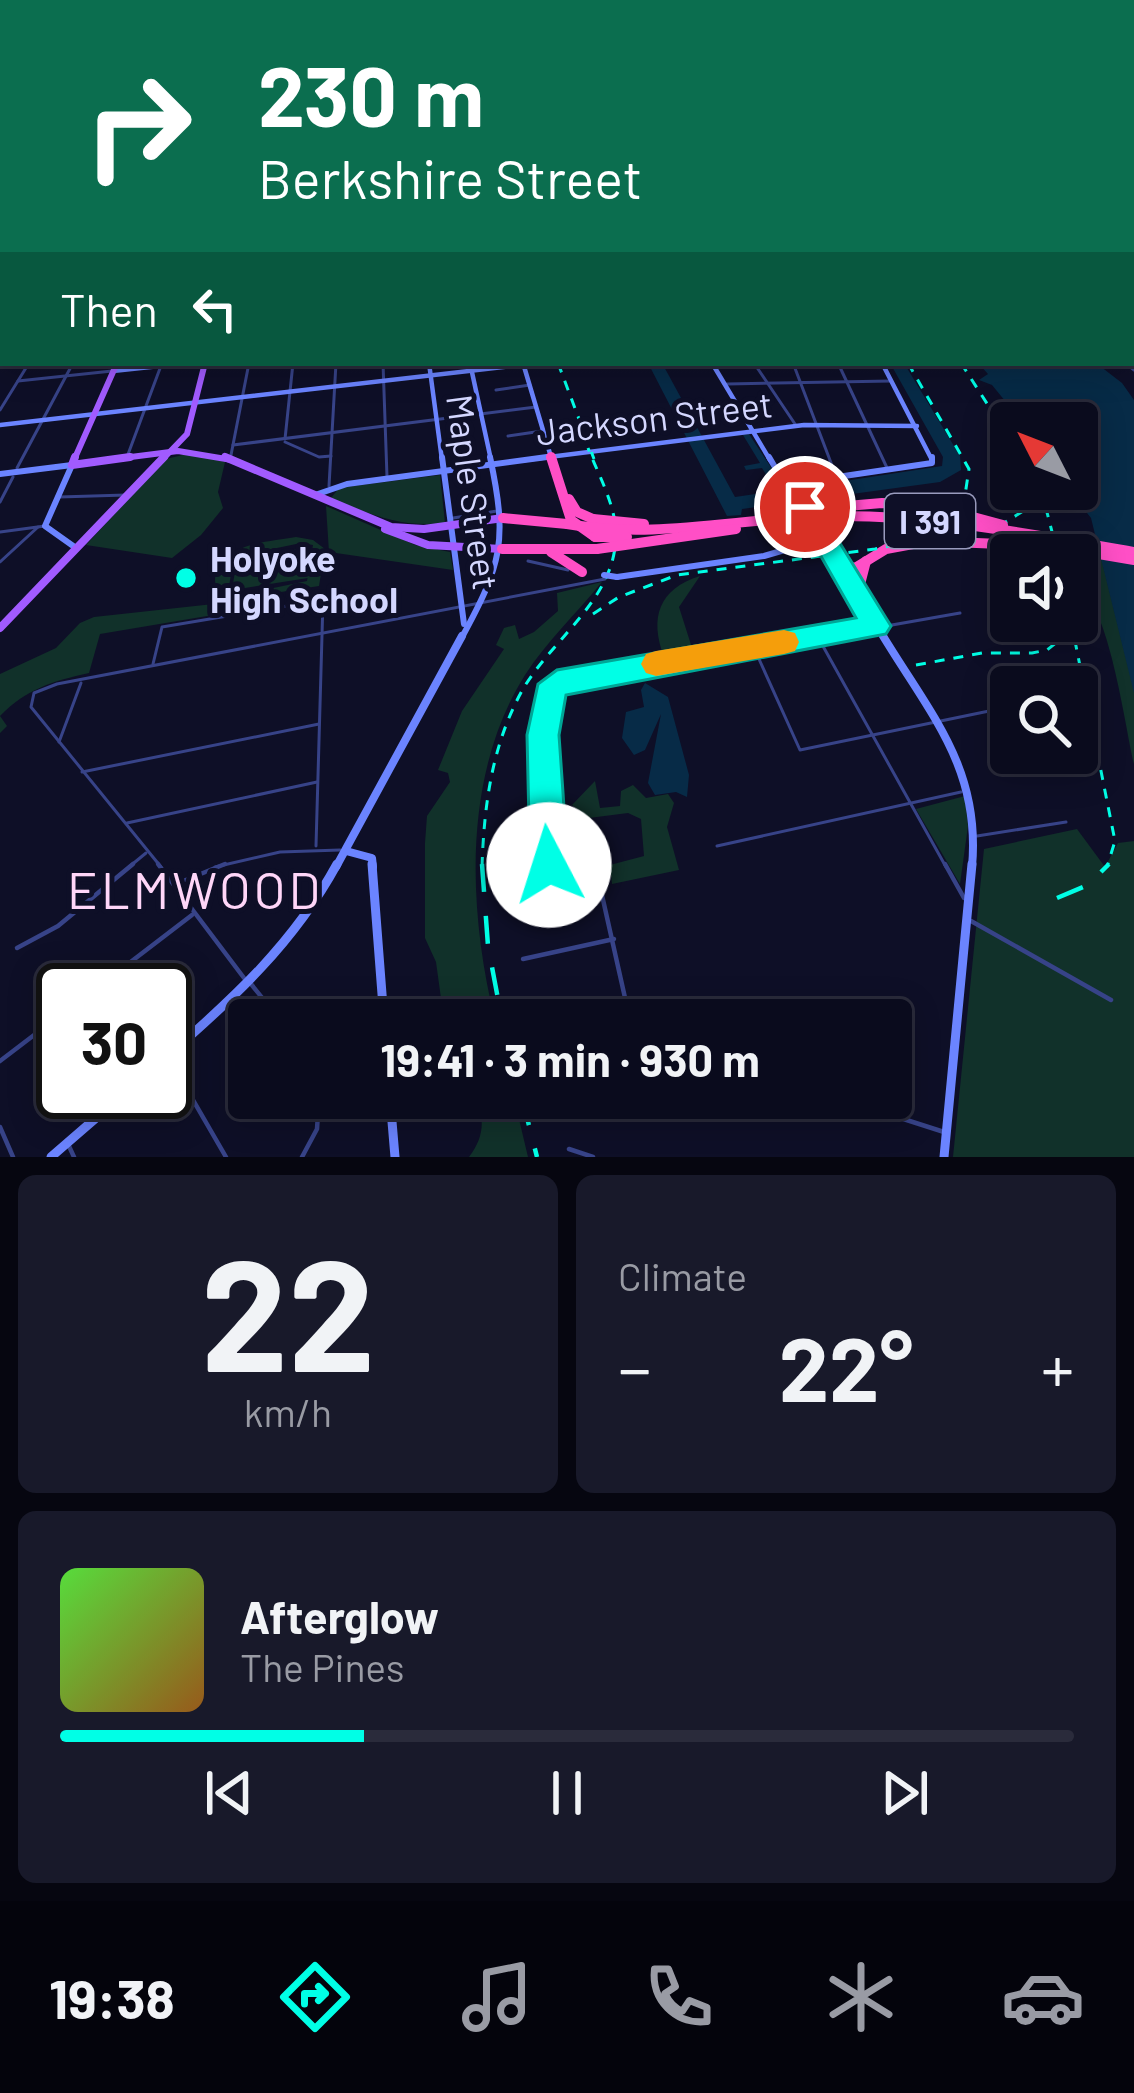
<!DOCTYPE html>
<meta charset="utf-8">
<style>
body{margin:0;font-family:Barlow,sans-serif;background:#18192a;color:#f1f3f6;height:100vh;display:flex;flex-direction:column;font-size:45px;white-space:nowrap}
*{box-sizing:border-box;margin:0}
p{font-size:39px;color:#999ba4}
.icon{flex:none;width:66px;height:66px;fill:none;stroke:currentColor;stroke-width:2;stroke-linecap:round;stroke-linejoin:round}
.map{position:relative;height:1157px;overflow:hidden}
.panel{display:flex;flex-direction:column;gap:18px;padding:18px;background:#060610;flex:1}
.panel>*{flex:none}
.top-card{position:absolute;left:0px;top:0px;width:1134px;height:366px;box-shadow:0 6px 30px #0003,0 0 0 3px #2a2b3b;background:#0b6e4f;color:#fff;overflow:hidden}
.needle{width:78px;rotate:312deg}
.tools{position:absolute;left:990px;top:402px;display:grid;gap:24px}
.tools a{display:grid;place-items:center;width:108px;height:108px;border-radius:12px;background:#0a0b1d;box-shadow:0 6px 30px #0003,0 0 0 3px #2a2b3b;font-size:60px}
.speed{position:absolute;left:36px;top:963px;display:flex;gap:24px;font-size:60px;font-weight:700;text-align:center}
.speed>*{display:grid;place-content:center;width:156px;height:156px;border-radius:50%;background:#0a0b1d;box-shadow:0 6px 30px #0003,0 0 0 3px #2a2b3b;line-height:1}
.speed .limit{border:6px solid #111;border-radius:18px;background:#fff;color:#111}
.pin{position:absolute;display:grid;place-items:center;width:102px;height:102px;color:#fff;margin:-51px;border:6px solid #fff;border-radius:50%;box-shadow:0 3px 12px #0007}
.me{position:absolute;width:132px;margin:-66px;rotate:355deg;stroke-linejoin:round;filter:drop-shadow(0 0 9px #0008)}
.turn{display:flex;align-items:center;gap:42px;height:252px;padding:0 60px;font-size:54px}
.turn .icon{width:156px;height:156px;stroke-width:2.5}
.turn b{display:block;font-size:84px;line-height:102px}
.then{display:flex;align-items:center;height:114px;padding:0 60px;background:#0003;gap:24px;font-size:45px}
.big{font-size:90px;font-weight:700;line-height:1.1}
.panel .widget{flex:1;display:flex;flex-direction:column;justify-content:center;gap:18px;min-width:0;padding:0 42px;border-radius:18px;background:#18192a}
.panel .dial{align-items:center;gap:0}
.dial b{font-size:156px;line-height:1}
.song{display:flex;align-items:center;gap:36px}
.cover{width:144px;height:144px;border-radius:18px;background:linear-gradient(135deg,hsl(110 70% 55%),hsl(30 70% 35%))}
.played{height:12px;border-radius:6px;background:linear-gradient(90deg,#00ffe6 30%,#2a2b3b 30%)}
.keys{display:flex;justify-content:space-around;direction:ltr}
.heat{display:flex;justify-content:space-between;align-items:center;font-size:66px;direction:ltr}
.panel .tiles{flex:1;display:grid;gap:18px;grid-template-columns:1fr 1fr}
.widget:last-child{grid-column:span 2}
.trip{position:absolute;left:228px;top:999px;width:684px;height:120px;border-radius:12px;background:#0a0b1d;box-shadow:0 6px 30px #0003,0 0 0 3px #2a2b3b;font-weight:700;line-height:120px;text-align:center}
.menu{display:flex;height:192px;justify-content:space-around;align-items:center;background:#04040c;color:#999ba4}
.menu .icon{width:84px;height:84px}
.menu .on{color:#00ffe6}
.menu b{font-size:54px;color:#f1f3f6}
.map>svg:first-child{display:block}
.green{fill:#11312a;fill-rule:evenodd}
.water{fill:#072b47}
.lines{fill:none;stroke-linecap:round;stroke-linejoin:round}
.street-far1{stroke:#374388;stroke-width:3}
.street{stroke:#374388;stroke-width:4.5}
.secondary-far4{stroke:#6b84ff;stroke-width:3}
.secondary-far3{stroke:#6b84ff;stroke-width:4.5}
.secondary-far2{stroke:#6b84ff;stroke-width:6}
.secondary-far1{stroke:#6b84ff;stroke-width:8}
.secondary{stroke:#6b84ff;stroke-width:9}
.primary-far1{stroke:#a15bff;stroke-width:6}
.primary{stroke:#a15bff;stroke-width:8}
.highway{stroke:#ff4fc6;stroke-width:10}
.rail-far1{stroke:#00ffe6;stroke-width:3;stroke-dasharray:10 9;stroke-linecap:butt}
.rail{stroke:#00ffe6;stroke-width:4.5;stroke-dasharray:28 24;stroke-linecap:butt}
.secondary-bridge{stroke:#6b84ff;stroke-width:6}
.highway-bridge{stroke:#ff4fc6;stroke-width:10}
.route{fill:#00ffe6;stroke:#00a696;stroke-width:3}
.slow{fill:#f59e0b}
.poi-dot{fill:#00ffe6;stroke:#0e0f27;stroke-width:4.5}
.labels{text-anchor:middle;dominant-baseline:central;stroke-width:10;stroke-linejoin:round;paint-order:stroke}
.shield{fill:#0e0f27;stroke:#999bbe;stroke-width:3}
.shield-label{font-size:33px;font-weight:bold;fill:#d4d7ff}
.street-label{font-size:36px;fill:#d4d7ff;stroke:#0e0f27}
.poi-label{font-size:36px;font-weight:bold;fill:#d4d7ff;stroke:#0e0f27;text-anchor:start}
.near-quarter-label{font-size:51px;letter-spacing:3px;fill:#ffd6f8;stroke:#0e0f27}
</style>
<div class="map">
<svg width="1134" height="1157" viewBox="0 0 1134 1157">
<rect width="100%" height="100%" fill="#0e0f27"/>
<g class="green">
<polygon points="191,453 225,462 218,492 223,508 201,535 172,558 86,545 166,459"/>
<path d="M440 475 445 523C402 528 371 515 331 498L339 488Z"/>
<polygon points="326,506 415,545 450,552 453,570 329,552"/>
<path d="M296 537 313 540 325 549 319 586 218 602C218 592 213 583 216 573 226 542 270 542 296 537ZM301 543 313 545 307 581 239 595 228 592 234 557Z"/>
<polygon points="310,547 308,578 232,590 237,559"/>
<path d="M1068 554 1101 557 1134 690V764C1124 721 1110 609 1077 583V555Z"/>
<path d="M700 576 679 607 693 651 664 657C649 617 659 589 700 576Z"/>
<path d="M602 582C577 613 546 642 525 675 462 775 468 910 495 1020H444L436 962 425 938V843L427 816 450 782 448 773 438 770 462 711 504 649 496 645 504 628 515 625 519 639 534 632 558 611 557 593Z"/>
<path d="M232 602 231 612 100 634 89 673C53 681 26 689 0 716L7 726 0 733V674L56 648 80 623 94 617Z"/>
<polygon points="595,781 600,808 620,806 621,791 633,785 646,798 668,794 674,803 667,827 679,870 612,884 610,865 644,856 641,819 628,813 589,818 572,805"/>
<polygon points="965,796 968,826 960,884 916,809"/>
<polygon points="1077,829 1105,867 1118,843 1134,841 1134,1157 953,1157 984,849"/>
<path d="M476 1098H514L528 1157H469C484 1137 485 1120 476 1098Z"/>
</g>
<g class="water">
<polygon points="648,363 662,363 735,497 776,491 762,468 746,470 744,466 760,463 743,435 749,434 786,490 942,466 943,457 890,363 904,363 960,456 961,470 940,482 742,509 741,515 727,516"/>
<polygon points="978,363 1096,363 1122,383 1134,400 1134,693 1091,518 1068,489 1077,489 1077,423 1023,423 992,385 979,380 988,374"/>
<polygon points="645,683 668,697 689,775 687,797 676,792 655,795 648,783 661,714 645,750 634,755 622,738 626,712 644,707 641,690"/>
</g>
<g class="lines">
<g class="street-far1">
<polyline points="383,363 387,477"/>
<polyline points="754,363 795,424"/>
<polyline points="793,363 836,476"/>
<polyline points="838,363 888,470"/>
<polyline points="1126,363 1134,370"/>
<polyline points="18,381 112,371"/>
<polyline points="727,384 891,381"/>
<polyline points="496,390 530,385"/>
<polyline points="0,410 29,363"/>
<polyline points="508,436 542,431"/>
<polyline points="285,439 293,363"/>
<polyline points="285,442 319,457 331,456"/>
<polyline points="233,445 536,407"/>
<polyline points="231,455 249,363"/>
<polyline points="127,457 162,363"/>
<polyline points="17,468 73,363"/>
<polyline points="329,486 336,363"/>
<polyline points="59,497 126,495"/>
<polyline points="0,502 13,477"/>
<polyline points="453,518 497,511"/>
<polyline points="0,532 45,526"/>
<polyline points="528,561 568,570"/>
<polyline points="0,562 38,527"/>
<polyline points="819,639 946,867"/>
<polyline points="754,648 800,750 994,710"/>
<polyline points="153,664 162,627 323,600 316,846"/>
<polyline points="59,742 81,683"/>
<polyline points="82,772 319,724"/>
<polyline points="127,823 317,782"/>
<polyline points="977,836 1066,822"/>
<polyline points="717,846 961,792"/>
<path d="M549 865C543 807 529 738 557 684L960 613"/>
<polyline points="129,867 146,853"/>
<polyline points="161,867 31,707 34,693 57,684 605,579"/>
<polyline points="215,867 280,852 340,850"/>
<polyline points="546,867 594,858 596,867"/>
</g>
<g class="street">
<polyline points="158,864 244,978"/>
<polyline points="595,864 630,1020"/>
<polyline points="945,864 964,898"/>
<polyline points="512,873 563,864"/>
<polyline points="176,884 225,864"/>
<polyline points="971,921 1111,1000"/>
<polyline points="17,948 58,926 133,864"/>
<polyline points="523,959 614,939"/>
<polyline points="251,984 280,1020"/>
<polyline points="94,990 192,915"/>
<polyline points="532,1009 571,1020"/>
<polyline points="170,1060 226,1157"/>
<polyline points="0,1061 63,1013"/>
<polyline points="838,1098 944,1132"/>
<polyline points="0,1127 13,1157"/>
<polyline points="68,1144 74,1157"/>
<polyline points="569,1149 593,1157"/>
<polyline points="302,1157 317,1129 319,1098"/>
</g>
<polyline class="secondary-far4" points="0,290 3,294"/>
<g class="secondary-far3">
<polyline points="429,363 442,460"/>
<polyline points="470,363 491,460"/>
<polyline points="523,363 551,457"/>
<polyline points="712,363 770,460"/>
<polyline points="882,363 932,460"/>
<polyline points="113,371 188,363"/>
<polyline points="0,425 539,363"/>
<polyline points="525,460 804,425 917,426"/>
</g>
<g class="secondary-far2">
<polyline points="442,457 464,624"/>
<polyline points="769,457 799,508"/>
<polyline points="72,465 45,526 76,548"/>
<polyline points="0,474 72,465"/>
<polyline points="786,484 806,509"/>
<polyline points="790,484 932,463 932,457"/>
<polyline points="315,495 347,484 547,457"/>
<polyline points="806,519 857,599"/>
<polyline points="814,520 885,639"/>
<polyline points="617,577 764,556 819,540"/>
<path d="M461 639C502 564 508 541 490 457"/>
</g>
<g class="secondary-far1">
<path d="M883 636C931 715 981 769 972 867"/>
<polyline points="346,851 372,858 373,867"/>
<polyline points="336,867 462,636"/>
</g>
<g class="secondary">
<polyline points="372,864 384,1020"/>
<path d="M165 1058C233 999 294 943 337 864"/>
<polyline points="390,1098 395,1157"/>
<polyline points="51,1157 126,1092"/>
<polyline points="944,1157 972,864"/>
</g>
<g class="primary-far1">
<polyline points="74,460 117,363"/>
<polyline points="107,460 178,451 232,460"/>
<polyline points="162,460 187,434 205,363"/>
</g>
<g class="primary">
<polyline points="75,457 72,465 130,457"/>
<polyline points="225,457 391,527 424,529 503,518"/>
<polyline points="385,529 428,545 502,549"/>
<polyline points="0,628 164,457"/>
</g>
<g class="highway">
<polyline points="551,457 571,520 595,537"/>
<polyline points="569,499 577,512 593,519"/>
<polyline points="800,510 882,503 928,505"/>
<polyline points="503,518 567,524"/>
<polyline points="502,549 597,549"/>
<polyline points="551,552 582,572"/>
<polyline points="833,563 855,568 886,549 929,541"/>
<polyline points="858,592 866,561"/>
</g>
<g class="rail-far1">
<polyline points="558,363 594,459"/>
<polyline points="908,363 969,469 962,515 938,531"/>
<polyline points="961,363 1011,441"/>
<polyline points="1041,489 1058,555"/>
<polyline points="593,614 619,597 677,575 875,549 1004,523 1025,510 1034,489"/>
<polyline points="1071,621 1115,841 1107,867"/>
<polyline points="916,665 982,653 1032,653 1047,650 1066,635 1068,621"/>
<polyline points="1030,757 1043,753"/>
<path d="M482 867C484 805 492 744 523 689 556 633 628 591 614 517 609 493 597 471 588 448"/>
</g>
<g class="rail">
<polyline points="482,864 488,946 502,1020"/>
<polyline points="1057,898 1088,885 1109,864"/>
<polyline points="522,1098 537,1157"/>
</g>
<polyline class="secondary-bridge" points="604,575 617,577"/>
<g class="highway-bridge">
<polyline points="928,505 1003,525"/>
<polyline points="593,519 644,524"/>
<path d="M567 524C657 540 743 517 833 516 934 515 1035 535 1134 552"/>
<polyline points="595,537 627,537"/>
<polyline points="929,541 1045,546"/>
<polyline points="1040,544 1134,560"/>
<polyline points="597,549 736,529"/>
</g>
</g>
<linearGradient id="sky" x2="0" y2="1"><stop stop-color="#080815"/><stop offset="0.57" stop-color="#303752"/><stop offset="1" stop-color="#303752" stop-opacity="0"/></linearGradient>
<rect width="1134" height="373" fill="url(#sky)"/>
<polygon class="route" points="805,499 814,501 886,618 891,626 886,634 566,695 559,735 568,865 562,879 549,884 536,879 530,865 527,735 538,684 557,670 856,618 793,507"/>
<polygon class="slow" points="784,630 795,633 799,642 795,651 784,654 656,676 646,673 641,664 646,654 656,651"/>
<circle class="poi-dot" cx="186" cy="578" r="12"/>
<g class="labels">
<rect class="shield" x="885" y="494" width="90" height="54" rx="9"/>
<g class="shield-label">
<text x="930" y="521">I 391</text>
</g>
<g class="street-label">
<text transform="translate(654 417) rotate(-7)">Jackson Street</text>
<text transform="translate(474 492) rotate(82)">Maple Street</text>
</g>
<g class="poi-label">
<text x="210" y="557">Holyoke<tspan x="210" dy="41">High School</tspan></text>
</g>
<g class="near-quarter-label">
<text x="195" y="888">ELMWOOD</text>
</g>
</g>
</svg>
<div class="tools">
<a><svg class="needle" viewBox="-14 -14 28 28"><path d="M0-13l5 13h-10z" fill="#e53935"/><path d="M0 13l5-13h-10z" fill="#999ba4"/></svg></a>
<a><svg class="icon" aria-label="sound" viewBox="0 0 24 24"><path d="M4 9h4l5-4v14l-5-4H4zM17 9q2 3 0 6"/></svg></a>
<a><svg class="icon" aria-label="search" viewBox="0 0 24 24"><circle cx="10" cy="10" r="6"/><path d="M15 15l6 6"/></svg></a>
</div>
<div class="speed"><div class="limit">30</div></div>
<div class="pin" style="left:805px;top:507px;background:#d93025"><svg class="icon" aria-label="arrive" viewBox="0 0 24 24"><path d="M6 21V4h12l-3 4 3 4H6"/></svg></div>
<svg class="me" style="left:549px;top:865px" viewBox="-20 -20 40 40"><circle r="19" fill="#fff"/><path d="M0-13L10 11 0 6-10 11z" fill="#00ffe6"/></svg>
<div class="trip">19:41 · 3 min · 930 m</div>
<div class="top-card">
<div class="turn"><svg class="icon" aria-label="right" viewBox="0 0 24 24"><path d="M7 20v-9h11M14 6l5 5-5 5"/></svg><div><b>230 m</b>Berkshire Street</div></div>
<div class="then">Then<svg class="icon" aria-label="left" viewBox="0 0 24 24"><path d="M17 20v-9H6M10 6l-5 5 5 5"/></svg></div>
</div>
</div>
<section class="panel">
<div class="tiles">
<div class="widget dial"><b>22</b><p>km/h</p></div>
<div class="widget"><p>Climate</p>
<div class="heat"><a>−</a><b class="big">22°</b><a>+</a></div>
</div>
<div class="widget">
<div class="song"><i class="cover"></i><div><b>Afterglow</b><p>The Pines</p></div></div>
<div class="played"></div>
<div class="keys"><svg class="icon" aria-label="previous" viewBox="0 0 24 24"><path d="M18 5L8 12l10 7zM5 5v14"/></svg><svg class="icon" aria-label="pause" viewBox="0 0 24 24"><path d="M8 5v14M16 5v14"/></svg><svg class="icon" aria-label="next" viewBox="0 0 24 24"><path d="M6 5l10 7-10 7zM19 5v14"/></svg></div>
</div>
</div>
</section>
<nav class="menu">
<b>19:38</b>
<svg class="icon on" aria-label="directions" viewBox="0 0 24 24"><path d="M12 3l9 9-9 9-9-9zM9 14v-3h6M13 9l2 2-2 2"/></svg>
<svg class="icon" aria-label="music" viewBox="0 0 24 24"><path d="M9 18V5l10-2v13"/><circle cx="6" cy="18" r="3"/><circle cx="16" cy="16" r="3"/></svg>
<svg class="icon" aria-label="phone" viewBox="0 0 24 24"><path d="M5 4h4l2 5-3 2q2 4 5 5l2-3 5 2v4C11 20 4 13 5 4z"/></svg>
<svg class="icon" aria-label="climate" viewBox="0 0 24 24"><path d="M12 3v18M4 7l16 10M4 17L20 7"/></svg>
<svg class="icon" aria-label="car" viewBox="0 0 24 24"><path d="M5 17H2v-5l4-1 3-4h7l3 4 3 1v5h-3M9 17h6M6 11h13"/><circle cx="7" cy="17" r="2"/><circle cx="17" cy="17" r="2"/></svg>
</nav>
